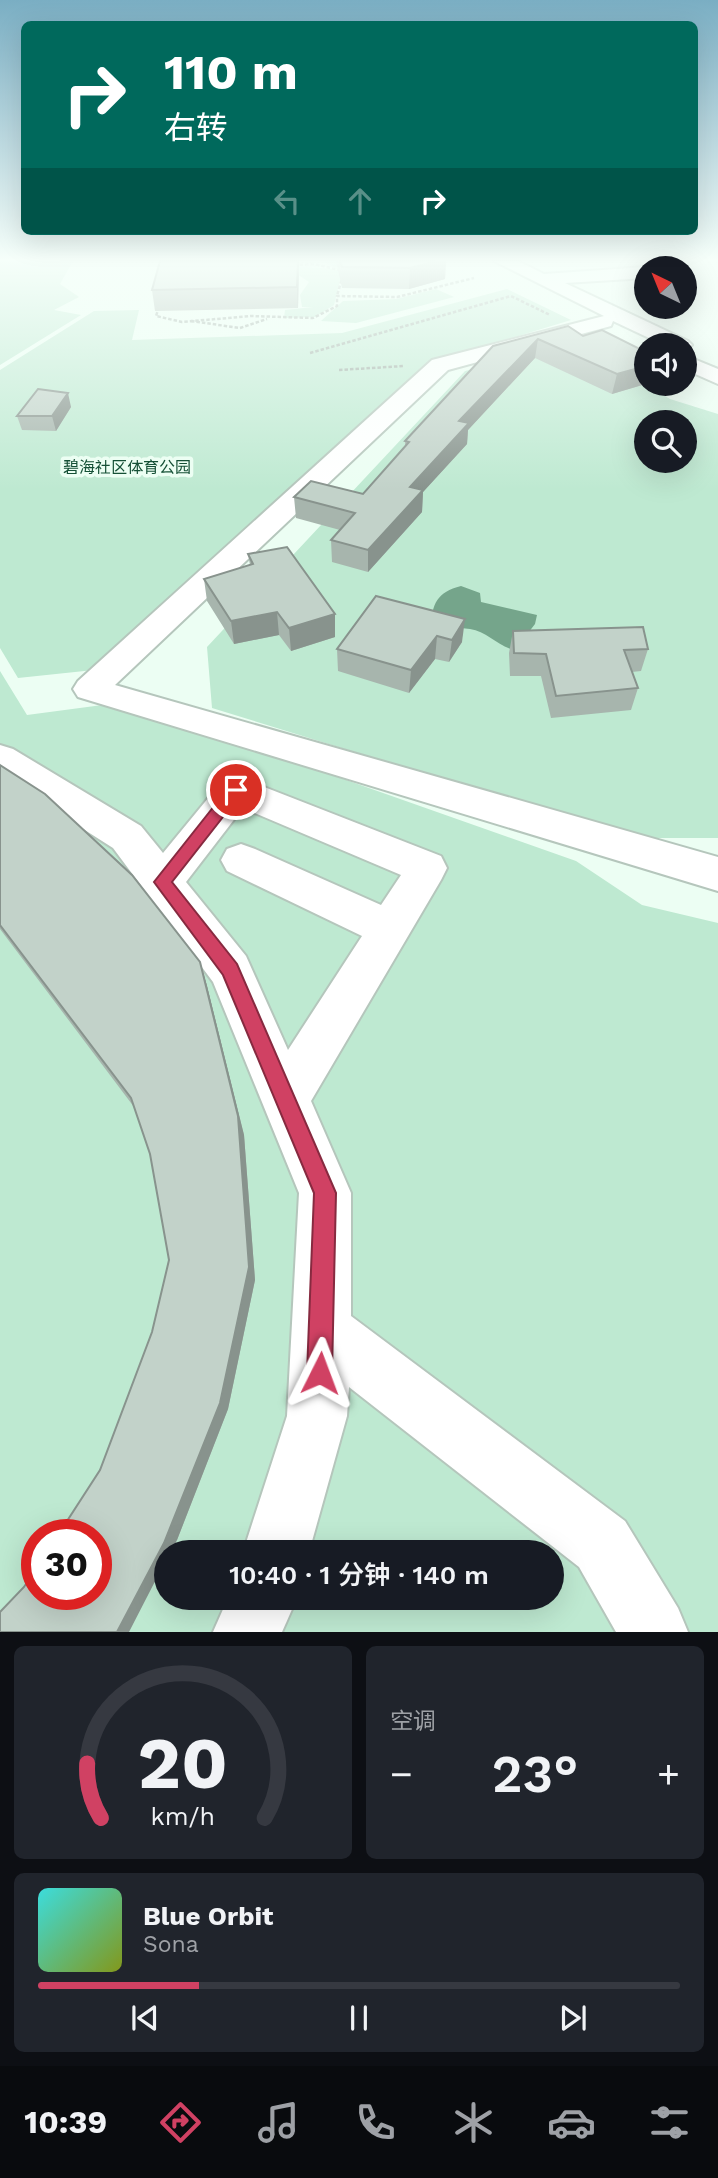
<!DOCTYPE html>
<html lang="zh">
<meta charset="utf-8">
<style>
body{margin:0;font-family:"Work Sans","Noto Sans SC",sans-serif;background:#20242c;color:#f1f3f6;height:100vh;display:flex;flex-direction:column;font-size:26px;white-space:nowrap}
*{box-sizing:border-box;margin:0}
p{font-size:23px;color:#9ea1a6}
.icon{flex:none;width:38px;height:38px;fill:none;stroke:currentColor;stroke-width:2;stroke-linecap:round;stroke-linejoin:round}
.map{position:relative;height:1632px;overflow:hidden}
.drawer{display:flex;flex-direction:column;gap:14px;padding:14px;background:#0d0f14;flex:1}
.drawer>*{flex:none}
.guide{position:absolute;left:21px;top:21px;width:677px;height:214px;border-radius:10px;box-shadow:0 7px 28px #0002;background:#00695c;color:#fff;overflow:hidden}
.needle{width:46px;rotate:317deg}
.controls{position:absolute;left:634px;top:256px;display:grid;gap:14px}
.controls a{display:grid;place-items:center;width:63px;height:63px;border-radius:50%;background:#171b24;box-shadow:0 7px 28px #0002;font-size:35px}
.speed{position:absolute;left:21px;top:1519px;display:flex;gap:14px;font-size:35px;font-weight:700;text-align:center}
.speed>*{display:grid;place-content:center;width:91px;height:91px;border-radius:50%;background:#171b24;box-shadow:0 7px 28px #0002;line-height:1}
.speed .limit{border:10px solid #d22;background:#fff;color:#111}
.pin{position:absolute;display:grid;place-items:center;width:60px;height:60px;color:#fff;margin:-30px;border:4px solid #fff;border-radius:50%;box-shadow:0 2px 7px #0007}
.me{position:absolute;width:77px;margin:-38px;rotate:3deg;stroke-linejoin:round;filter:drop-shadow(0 0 5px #0008)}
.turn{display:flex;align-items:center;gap:24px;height:147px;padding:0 28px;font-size:32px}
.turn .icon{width:91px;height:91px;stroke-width:2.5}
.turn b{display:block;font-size:49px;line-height:60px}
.lanes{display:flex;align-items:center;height:66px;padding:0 28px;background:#0003;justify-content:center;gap:35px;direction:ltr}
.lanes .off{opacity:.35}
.big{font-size:52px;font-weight:600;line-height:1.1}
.drawer .widget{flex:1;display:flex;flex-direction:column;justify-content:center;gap:10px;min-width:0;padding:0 24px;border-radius:10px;background:#20242c}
.drawer .dial{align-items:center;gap:0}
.dial svg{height:182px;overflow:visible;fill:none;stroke:#363941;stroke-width:7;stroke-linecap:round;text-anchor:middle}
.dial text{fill:#f1f3f6;stroke:none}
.song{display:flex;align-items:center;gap:21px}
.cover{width:84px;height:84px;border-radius:10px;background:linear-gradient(135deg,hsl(180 70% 55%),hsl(70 70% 35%))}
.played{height:7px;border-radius:4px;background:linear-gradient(90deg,#d04163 25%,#363941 25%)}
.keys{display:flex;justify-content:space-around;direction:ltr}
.heat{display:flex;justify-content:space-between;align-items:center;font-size:38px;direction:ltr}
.drawer .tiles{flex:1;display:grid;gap:14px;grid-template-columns:1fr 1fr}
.widget:last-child{grid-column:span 2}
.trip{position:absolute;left:154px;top:1540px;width:410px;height:70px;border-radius:35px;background:#171b24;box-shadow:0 7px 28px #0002;font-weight:600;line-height:70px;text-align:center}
.dock{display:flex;height:112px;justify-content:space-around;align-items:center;background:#090b0e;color:#9ea1a6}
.dock .icon{width:49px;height:49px}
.dock .current{color:#d04163}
.dock b{font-size:32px;color:#f1f3f6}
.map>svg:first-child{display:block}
.green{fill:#bee9d1;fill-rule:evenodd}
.water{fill:#75a58b}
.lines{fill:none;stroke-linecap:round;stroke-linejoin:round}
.minor-casing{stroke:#b5c6bc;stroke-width:4}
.path{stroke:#9aa79f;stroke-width:2.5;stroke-dasharray:3.5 2;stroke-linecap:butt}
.minor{fill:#fff;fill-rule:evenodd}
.wall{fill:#a7b5ad}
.shaded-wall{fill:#88938d}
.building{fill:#c2d2c9;stroke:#88938d;stroke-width:2}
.route{fill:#d04163;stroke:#872a40;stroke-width:2}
.labels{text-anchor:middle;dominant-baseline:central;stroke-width:7;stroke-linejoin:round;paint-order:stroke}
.far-park-label{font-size:16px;fill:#155036;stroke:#ecfef3}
</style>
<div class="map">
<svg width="718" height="1632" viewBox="0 0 718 1632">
<rect width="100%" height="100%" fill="#ecfef3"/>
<g class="green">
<polygon points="0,261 73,261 60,284 79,297 54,310 81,315 0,365"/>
<path d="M322 261H356L342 272 334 305 315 317 284 318 285 310 313 307H302L300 295 309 282 285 266 156 296 163 286C221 277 280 260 339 270Z"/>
<polygon points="436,289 454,297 356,323 321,321 343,301 396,299"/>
<polygon points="507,289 571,320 436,361 94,670 18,678 0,648 0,370 94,311 139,310 132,340 342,333"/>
<path d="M577 345 670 399 718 414V838H633L212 708 207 647 465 371ZM646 422H684V460H646Z"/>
<path d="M0 671 27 715 125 702 576 861 642 905 718 923V1632H0ZM37 1535H96V1594H37ZM166 1552H551V1598H166Z"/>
</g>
<path class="water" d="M461 586 480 593 481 602 537 615 535 624 515 650C498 647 487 631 470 629 458 627 444 628 431 626 432 604 437 592 461 586Z"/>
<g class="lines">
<defs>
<g id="minor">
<polygon points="494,261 518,261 544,274 646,267 651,268 646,268 646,278 565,283 688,341 692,345 684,351 684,345 664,345 613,321 611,326 448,370 115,685 718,857 718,891 78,697 73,689 78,681 432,360 604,316"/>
<polygon points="684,355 718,369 718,384 684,369"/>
<path d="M0 745 13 749 141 826 163 853 223 780 236 776 441 856 447 868 441 880 311 1101 351 1193V1316L625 1521 678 1608 688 1632H616L579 1567 349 1387 347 1416 309 1552H243L287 1416 299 1193 213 982 113 848 0 776ZM243 808 401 875 381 905 255 849 241 844 227 849 221 860 227 871 362 936 288 1050 246 956 186 882Z"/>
<polygon points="228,1598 297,1598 282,1632 213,1632"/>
</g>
</defs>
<use href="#minor" class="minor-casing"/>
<g class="path">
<polyline points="294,265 314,264 344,271 337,296"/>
<polyline points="159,307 156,316 182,322 251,316 313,318 337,306 337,296 397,297 474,278"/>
<polyline points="191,321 240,328 267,319"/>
<polyline points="310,353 511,296 550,315"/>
<polyline points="339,370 404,366"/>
</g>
<use href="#minor" class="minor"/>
</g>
<g class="wall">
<polygon points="160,261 299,261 298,308 155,311 152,290"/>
<polygon points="336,261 446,261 445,279 409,289 342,288"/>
<polygon points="568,326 646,383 649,383 612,394 535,358 468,430 467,444 423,492 422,512 368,572 332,562 331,540 340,530 296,518 294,497 363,494 405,446 405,441 493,346"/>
<polygon points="71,407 56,431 22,430 17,416"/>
<polygon points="248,554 335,637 291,651 279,635 234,644 207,601 204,579 250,565"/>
<polygon points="376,596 462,642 449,662 435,659 409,693 338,671 337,649"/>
<polygon points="513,631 648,649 641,671 632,672 638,688 631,710 551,718 541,676 510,676 509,653"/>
<polygon points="0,765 200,962 207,986 244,1135 255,1280 228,1409 177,1540 24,1587 100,1470 152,1332 169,1260 150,1154 134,1107 0,929"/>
</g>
<g class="shaded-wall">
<polygon points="298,261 299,261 298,308 297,287"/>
<polygon points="436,261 446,261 445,279 409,289 410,268"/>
<polygon points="538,339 535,358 468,430 467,444 423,492 422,512 368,572 368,550 410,487 459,421"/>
<polygon points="646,366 646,383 649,383 612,394 617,374"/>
<polygon points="68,393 71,407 56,431 52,416"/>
<polygon points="277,612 279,635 234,644 231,621"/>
<polygon points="335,614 335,637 291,651 289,628"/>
<polygon points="465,619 462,642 449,662 452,640"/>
<polygon points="437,636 435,659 409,693 411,670"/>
<polygon points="200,962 207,986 244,1135 255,1280 228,1409 177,1540 171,1552 166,1552 166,1560 129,1632 117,1632 164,1543"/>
</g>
<g class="building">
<polygon points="160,261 298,261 297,287 152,290"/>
<polygon points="340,261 436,261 410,268 342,267"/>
<polygon points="568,326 583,336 602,330 646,352 646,366 617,374 538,339 459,421 469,423 410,487 423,490 368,550 331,540 355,513 294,497 311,481 363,494 409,442 405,441 493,346"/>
<polygon points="38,389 68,393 52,416 17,416"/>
<polygon points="287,547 335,614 289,628 277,612 231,621 204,579 253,564 248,554"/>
<polygon points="376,596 465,619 452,640 437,636 411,670 337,649"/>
<polygon points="643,627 648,649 624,650 638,688 556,696 546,654 514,653 513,631"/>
<polygon points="0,765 45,794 132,875 200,962 238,1116 249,1267 220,1403 164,1543 117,1632 0,1632 0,1612 24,1587 37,1567 37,1594 96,1594 96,1535 58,1535 100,1470 152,1332 169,1260 150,1154 131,1098 0,925"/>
</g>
<linearGradient id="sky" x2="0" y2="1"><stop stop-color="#7aaec3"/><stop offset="0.53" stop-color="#f6fffa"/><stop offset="1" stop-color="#f6fffa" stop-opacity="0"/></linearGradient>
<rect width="718" height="490" fill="url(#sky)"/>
<polygon class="route" points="236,784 241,786 241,794 172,882 237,964 336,1193 332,1373 328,1382 320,1385 311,1382 307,1373 314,1193 223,975 154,882 230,786"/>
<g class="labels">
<g class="far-park-label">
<text x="127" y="467">碧海社区体育公园</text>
</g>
</g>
</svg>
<div class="controls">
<a><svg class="needle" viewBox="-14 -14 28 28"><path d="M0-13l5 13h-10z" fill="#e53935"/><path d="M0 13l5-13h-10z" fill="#9ea1a6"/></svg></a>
<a><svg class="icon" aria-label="sound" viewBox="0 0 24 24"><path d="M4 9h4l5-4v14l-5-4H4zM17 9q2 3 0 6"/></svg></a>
<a><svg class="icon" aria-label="search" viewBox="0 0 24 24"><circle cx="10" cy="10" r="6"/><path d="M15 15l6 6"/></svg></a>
</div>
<div class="speed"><div class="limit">30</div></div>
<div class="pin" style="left:236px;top:790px;background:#d93025"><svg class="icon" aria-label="arrive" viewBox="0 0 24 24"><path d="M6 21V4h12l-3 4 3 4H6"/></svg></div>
<svg class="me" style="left:320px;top:1373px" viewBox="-20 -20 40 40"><path d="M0-17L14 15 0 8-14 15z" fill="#d04163" stroke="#fff" stroke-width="4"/></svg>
<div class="trip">10:40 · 1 分钟 · 140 m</div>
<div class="guide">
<div class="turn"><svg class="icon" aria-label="right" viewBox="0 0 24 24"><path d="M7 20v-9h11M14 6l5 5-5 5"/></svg><div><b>110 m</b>右转</div></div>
<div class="lanes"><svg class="icon off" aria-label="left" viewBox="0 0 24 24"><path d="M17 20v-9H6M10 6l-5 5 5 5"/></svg><svg class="icon off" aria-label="ahead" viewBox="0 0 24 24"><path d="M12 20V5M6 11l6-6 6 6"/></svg><svg class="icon" aria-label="right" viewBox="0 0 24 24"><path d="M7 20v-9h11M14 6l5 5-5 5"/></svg></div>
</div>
</div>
<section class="drawer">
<div class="tiles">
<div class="widget dial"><svg viewBox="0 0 100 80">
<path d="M14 69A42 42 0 1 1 86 69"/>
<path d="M14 69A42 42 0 0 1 8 45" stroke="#d04163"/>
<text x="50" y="56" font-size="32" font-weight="700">20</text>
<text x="50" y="72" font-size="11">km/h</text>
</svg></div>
<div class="widget"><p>空调</p>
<div class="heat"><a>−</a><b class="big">23°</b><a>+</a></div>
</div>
<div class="widget">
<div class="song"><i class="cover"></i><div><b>Blue Orbit</b><p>Sona</p></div></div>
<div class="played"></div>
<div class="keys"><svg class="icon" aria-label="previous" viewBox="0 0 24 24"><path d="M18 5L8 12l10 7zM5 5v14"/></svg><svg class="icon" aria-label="pause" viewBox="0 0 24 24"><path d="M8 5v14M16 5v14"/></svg><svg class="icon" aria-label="next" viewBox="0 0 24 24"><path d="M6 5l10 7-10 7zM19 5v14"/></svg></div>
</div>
</div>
</section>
<nav class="dock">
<b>10:39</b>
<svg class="icon current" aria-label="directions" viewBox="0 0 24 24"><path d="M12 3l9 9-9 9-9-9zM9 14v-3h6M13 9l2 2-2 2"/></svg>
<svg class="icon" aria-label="music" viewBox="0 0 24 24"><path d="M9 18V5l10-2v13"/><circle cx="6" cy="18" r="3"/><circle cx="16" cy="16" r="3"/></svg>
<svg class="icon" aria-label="phone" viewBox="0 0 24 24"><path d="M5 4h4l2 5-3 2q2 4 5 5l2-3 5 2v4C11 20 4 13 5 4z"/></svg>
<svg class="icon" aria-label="climate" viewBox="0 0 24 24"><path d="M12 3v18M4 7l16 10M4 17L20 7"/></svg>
<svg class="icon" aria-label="car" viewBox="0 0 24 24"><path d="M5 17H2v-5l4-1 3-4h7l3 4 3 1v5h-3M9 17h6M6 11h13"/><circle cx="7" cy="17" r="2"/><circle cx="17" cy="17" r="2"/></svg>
<svg class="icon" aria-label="filters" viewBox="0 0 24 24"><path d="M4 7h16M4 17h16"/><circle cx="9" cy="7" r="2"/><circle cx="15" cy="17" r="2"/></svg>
</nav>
